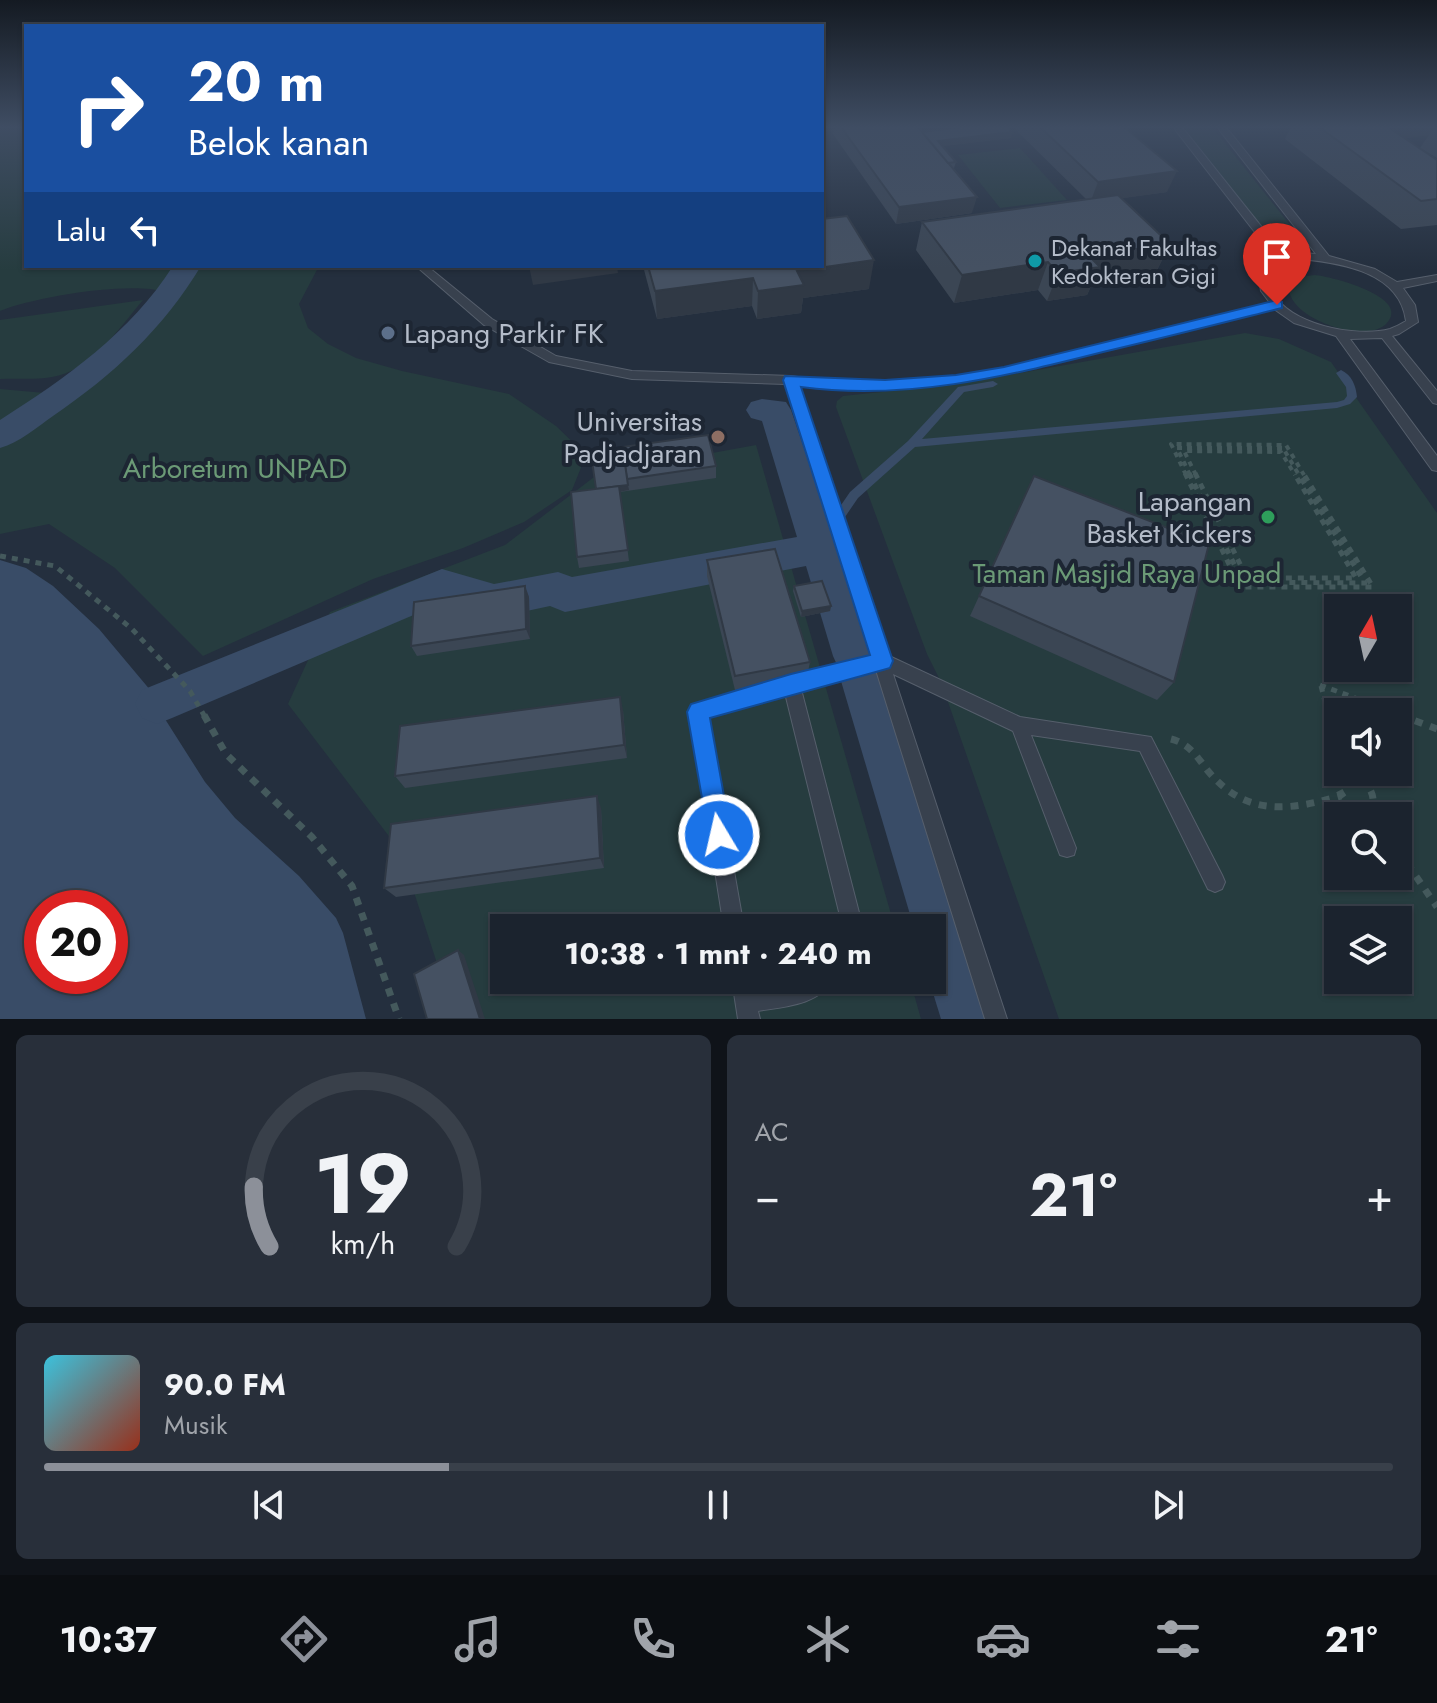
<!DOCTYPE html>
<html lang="id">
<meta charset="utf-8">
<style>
body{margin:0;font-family:Jost,sans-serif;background:#282f3a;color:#f1f3f6;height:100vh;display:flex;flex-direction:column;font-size:30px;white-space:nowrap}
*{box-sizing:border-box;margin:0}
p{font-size:26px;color:#a0a4aa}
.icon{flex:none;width:44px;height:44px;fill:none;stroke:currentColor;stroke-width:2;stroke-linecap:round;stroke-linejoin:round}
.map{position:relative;height:1019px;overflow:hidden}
.details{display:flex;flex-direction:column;gap:16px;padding:16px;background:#0f1319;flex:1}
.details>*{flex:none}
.top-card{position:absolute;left:24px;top:24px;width:800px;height:244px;border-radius:0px;box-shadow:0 2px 6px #0004,0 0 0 2px #39404a;background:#1a4fa0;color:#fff;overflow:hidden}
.needle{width:52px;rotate:9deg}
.tools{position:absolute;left:1324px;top:594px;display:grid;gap:16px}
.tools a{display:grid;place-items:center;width:88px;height:88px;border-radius:0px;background:#1b232e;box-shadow:0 2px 6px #0004,0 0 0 2px #39404a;font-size:40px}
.speed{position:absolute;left:24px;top:890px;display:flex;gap:16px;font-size:40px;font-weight:700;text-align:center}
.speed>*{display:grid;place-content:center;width:104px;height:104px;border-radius:50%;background:#1b232e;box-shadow:0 2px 6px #0004,0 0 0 2px #39404a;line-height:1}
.speed .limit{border:12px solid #d22;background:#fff;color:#111}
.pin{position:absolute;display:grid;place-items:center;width:68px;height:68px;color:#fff;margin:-82px -34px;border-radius:50% 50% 50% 0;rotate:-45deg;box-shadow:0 0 8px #0007}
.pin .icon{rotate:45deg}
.me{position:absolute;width:88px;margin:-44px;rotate:351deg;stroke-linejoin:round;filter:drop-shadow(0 0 6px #0008)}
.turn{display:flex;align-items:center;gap:28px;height:168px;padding:0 32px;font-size:36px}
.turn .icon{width:104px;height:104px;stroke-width:2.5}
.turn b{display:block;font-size:56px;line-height:68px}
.then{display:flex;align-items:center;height:76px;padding:0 32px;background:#0003;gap:16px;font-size:30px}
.big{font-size:60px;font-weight:700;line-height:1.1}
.details .tile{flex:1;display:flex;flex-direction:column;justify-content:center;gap:12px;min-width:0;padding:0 28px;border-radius:12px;background:#282f3a}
.details .dial{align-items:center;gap:0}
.dial svg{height:208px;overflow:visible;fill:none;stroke:#39404a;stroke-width:7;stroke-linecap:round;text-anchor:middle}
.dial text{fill:#f1f3f6;stroke:none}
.song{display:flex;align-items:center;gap:24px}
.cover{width:96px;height:96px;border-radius:12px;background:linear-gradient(135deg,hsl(190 70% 55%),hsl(10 70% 35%))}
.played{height:8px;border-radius:4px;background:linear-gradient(90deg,#8c9099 30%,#39404a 30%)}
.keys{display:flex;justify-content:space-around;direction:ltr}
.heat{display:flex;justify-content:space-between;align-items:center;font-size:44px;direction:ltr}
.details .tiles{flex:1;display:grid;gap:16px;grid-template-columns:1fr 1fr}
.tile:last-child{grid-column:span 2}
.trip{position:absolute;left:490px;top:914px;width:456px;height:80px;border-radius:0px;background:#1b232e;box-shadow:0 2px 6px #0004,0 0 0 2px #39404a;font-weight:700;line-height:80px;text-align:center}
.dock{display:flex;height:128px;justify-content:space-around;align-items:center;background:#0b0e12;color:#a0a4aa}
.dock .icon{width:56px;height:56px}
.dock .active{color:#8c9099}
.dock b{font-size:36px;color:#f1f3f6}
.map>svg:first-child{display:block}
.green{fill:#263c3f;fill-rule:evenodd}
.water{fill:#394c67;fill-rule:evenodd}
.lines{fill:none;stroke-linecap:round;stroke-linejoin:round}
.stream{fill:#394c67;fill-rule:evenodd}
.canal{fill:#394c67;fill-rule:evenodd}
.service-casing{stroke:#565f6c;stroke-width:2}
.path-far2{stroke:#44595c;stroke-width:4;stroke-dasharray:5 5;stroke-linecap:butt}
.path-far1{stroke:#44595c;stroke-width:5;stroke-dasharray:6 6;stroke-linecap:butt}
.path{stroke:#44595c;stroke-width:7;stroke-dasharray:8 8;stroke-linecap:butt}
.service{fill:#38414e;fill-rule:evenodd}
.wall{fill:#3b4654}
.shaded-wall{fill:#303945}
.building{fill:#455162;stroke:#303945;stroke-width:2}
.route{fill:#1a73e8;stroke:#114b97;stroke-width:2}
.culture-dot{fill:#0f9aa8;stroke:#1d2633;stroke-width:3}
.service-dot{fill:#5c6f8a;stroke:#1d2633;stroke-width:3}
.education-dot{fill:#8d6e63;stroke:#1d2633;stroke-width:3}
.leisure-dot{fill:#2e9e5b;stroke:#1d2633;stroke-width:3}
.labels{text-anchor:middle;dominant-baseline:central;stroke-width:8;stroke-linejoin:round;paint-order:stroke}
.far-poi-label{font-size:24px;fill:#b4bcc9;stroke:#1d2633;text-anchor:start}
.poi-label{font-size:28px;fill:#b4bcc9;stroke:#1d2633;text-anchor:end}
.park-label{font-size:28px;fill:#6b9a76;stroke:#1d2633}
</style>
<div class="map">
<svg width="1437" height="1019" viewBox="0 0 1437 1019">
<rect width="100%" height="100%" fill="#242f3e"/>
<g class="green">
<path d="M0 127H26V266H319L299 304 308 328 328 344 356 358 402 371 509 394 556 426 586 455 572 490 524 522 463 548 373 579 203 656 115 568 49 524 0 534V445L112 354 165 292C130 281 35 297 0 311Z"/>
<polygon points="1184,127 1212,127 1298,235 1301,245 1282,245 1269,239"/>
<polygon points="1020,148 1067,200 1000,208 958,155"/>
<path d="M1315 275C1329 276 1414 297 1386 324 1365 345 1286 318 1289 286L1300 277Z"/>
<path d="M143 300C120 327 90 372 52 377 35 380 17 378 0 379V320Z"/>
<path d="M1245 333 1279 339 1331 362 1437 513V1019H1059L941 682 927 654 836 407 837 401 843 396 958 384ZM1338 608H1398V668H1338ZM1338 712H1398V772H1338ZM1338 816H1398V876H1338ZM1338 920H1398V980H1338Z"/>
<polygon points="0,389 45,393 0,423"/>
<polygon points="756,445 895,928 504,928 504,980 910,980 921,1019 455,1019 401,852 288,704 330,612 505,545 598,474"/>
</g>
<path class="water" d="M0 560 26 568 53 586 99 629 151 691 165 719 205 782 235 818 299 876 336 918 343 933 366 1019H0ZM42 908H110V976H42Z"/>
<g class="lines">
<path class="stream" d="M1341 370C1352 375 1356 386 1357 397L1350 404 1337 408 915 447 858 498 821 552H813L811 549 850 492 908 441 958 387 993 381 998 384 993 387 964 392 922 439 1337 402 1344 400 1347 396 1346 387 1336 373Z"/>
<g class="canal">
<path d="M173 266H201C163 329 113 375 53 416 36 428 20 442 0 448V420C66 378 130 333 173 266Z"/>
<polygon points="762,399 786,402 791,410 875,656 871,665 877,667 883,681 995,1019 941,1019 929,980 932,980 932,928 914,928 841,681 845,671 839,669 833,656 806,566 565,612 550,606 494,618 444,602 172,718 157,724 142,718 135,704 142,690 442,569 494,584 558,572 572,577 797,537 762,421 751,418 746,410 751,402"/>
</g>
<defs>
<g id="service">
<path d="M1173 127H1182L1284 255 1301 253 1316 254 1217 127H1226L1329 256 1375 269 1397 282 1437 275V281L1403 288 1415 305 1418 322 1399 334 1392 336 1437 391V404L1433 403 1382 338 1350 339 1437 456V471L1432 470 1336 336 1294 323 1274 309C1215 324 1155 339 1095 353 998 378 900 400 799 385L887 655 1020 717 1151 737 1222 875 1225 882 1222 889 1215 892 1208 889 1140 751 1031 735 1076 848 1074 855 1067 857 1060 855 1013 731 893 674 1007 1019H985L876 670 801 689 863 928H843L785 693 707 717 744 928H724L690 712 692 706 791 676 872 657 786 384 632 379 549 362 484 325 416 266H427L492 319 556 356 632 371 791 376 826 381 885 382 956 376 1004 368 1270 303 1261 291 1258 272 1275 258ZM1301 259C1341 263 1400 272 1406 321 1401 324 1395 327 1390 329 1357 338 1288 325 1272 291 1269 286 1269 279 1268 273L1284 262Z"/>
<path d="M732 980H752L754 991 802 980H831C821 1005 781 1007 758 1011L760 1019H738Z"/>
</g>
</defs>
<use href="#service" class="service-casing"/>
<g class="path-far2">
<polyline points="1186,475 1171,444 1286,445 1304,475"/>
<polyline points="1190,475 1177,448 1283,448 1299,475"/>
<polyline points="1196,475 1184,451 1281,452 1295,475"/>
</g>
<g class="path-far1">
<polyline points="1185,473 1240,587 1373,587 1303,473"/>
<polyline points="1189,473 1243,582 1365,583 1298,473"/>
<polyline points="1195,473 1247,578 1356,578 1294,473"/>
<polyline points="0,556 55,566 132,629 190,691 205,717"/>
<polyline points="1320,685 1393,712"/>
<polyline points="1321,686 1329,717"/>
<polyline points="1398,714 1405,717"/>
</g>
<g class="path">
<polyline points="204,715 226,754 312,837 352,886 399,1019"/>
<polyline points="1328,715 1338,753"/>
<polyline points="1400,715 1437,729"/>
<path d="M1171 739C1190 744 1197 757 1208 771 1247 818 1290 810 1341 796"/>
<path d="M1344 776C1362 778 1375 787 1373 806 1355 811 1343 802 1337 785Z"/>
<polyline points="1398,850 1437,907"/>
</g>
<use href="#service" class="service"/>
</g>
<g class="wall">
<polygon points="834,127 918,127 922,132 1011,138 942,146 956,162 954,168 952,168 972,213 896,224 833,134"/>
<polygon points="1013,127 1124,127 1167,192 1122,198 1170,244 1156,272 1093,282 1087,295 1047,301 1038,290 954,303 916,250 922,222 1086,199"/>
<polygon points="1291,127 1437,127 1437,158 1420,148 1429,135 1404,138 1437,160 1437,225 1401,229 1285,139"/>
<polygon points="643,266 822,266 869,289 803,298 801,313 757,319 752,306 657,319"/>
<polygon points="592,461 716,466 716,478 620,492 629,561 579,568 577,557 596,489"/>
<polygon points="1034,476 1174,682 1157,700 970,616"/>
<polygon points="707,560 810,662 807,677 735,690 707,576"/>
<polygon points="525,586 529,597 530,639 417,656 411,646"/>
<polygon points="794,586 831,606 830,611 801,617 793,591"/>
<polygon points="623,710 627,758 405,788 395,776"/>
<polygon points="601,808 604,868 396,897 384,888"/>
</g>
<g class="shaded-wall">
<polygon points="1385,127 1434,127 1429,135 1376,142"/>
<polygon points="1012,132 1011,138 936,147 938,141"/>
<polygon points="1177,171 1167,192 1090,203 1098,182"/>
<polygon points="977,197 972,213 896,224 899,207"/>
<polygon points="1170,244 1156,272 1093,282 1087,295 1047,301 1058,273 1089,256"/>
<polygon points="874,260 869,289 803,298 801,313 757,319 758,291 797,271"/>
<polygon points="1048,262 1038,290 954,303 962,275"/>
<polygon points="529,266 617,266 618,273 533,285"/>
<polygon points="753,278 752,306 657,319 655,291"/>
<polygon points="628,485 629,490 597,496 596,490"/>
<polygon points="525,586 529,597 530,639 526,629"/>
<polygon points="831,606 830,611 801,617 802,611"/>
<polygon points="620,697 623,710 627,758 624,745"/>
<polygon points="597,796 601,808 604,868 600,858"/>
<polygon points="458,950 464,955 485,1019 480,1019"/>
</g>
<g class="building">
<polygon points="841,127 918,127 977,197 899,207"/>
<polygon points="962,127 1008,127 1012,132 938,141 956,162 948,163 922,132"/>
<polygon points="1040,127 1124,127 1177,171 1098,182"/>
<polygon points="1319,127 1388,127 1437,160 1437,199 1421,201"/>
<polygon points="1118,195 1170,244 1089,256 1100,267 1058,273 1048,262 962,275 922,222"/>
<polygon points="847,216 874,260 797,271 804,285 758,291 753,278 655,291 648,266 822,266 822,219"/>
<polygon points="708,435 716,466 627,479 622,447"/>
<polygon points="624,457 628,485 596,489 592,461"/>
<polygon points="1034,476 1209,544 1174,682 979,596"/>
<polygon points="619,486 628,550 577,557 571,492"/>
<polygon points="775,549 810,662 735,676 707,560"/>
<polygon points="822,581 831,606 802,611 794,586"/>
<polygon points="525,586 526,629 411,646 414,602"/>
<polygon points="620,697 624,745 395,776 400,726"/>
<polygon points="597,796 600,858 384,888 391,824"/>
<polygon points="458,950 480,1019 427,1019 414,974"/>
</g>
<linearGradient id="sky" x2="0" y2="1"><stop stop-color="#141a22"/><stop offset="0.47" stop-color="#3f4d63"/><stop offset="1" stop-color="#3f4d63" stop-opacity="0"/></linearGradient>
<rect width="1437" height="270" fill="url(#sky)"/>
<path class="route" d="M1277 300 1282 302V308C1222 323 1163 338 1103 352 1004 377 905 401 801 387L893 661 890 668 883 670 710 718 731 835 727 844 719 847 710 844 687 712 691 704 791 674 870 655 783 380 785 376 885 380 956 375 1004 367Z"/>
<circle class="culture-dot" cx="1035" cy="261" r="8"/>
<circle class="service-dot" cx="388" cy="333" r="8"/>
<circle class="education-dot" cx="718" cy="437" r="8"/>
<circle class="leisure-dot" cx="1268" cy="517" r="8"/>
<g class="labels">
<g class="far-poi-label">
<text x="1051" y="247">Dekanat Fakultas<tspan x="1051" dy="28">Kedokteran Gigi</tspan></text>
</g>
<g class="poi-label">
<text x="404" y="333" text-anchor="start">Lapang Parkir FK</text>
<text x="702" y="421">Universitas<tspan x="702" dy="32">Padjadjaran</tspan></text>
<text x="1252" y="501">Lapangan<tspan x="1252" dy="32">Basket Kickers</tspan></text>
</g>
<g class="park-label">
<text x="235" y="468">Arboretum UNPAD</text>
<text x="1127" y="573">Taman Masjid Raya Unpad</text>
</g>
</g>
</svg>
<div class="tools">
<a><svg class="needle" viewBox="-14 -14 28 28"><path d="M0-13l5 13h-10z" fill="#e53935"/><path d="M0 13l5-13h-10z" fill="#a0a4aa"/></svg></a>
<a><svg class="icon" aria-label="sound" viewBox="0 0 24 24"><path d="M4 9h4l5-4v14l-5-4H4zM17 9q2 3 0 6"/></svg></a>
<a><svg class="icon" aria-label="search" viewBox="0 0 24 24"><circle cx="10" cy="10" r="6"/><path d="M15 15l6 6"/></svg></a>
<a><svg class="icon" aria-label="layers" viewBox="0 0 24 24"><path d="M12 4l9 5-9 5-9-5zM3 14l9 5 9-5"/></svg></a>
</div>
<div class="speed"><div class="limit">20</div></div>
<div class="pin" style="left:1277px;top:305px;background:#d93025"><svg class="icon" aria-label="arrive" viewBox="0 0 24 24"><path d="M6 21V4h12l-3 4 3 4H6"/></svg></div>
<svg class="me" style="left:719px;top:835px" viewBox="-20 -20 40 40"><circle r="17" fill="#1a73e8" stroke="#fff" stroke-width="3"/><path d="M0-11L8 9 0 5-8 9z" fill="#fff"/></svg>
<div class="trip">10:38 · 1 mnt · 240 m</div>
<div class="top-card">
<div class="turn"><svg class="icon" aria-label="right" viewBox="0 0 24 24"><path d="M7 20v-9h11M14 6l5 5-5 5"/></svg><div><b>20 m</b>Belok kanan</div></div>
<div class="then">Lalu<svg class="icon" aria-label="left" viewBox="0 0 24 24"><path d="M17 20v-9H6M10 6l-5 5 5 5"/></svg></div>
</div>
</div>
<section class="details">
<div class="tiles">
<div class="tile dial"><svg viewBox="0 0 100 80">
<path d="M14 69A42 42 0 1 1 86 69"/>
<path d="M14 69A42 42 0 0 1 8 46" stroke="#8c9099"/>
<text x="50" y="56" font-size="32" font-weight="700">19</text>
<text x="50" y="72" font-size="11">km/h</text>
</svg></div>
<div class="tile"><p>AC</p>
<div class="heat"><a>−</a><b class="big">21°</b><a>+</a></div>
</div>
<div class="tile">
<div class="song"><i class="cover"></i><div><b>90.0 FM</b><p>Musik</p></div></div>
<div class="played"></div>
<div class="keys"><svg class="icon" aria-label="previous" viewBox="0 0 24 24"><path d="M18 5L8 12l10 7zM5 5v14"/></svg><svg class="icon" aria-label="pause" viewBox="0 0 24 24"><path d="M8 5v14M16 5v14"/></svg><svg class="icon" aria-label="next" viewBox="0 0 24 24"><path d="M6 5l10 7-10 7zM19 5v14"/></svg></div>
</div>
</div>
</section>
<nav class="dock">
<b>10:37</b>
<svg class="icon active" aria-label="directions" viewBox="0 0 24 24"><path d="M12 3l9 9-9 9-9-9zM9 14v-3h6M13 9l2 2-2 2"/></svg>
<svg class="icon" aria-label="music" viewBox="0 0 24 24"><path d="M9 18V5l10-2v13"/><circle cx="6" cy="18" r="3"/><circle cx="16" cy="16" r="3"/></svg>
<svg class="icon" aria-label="phone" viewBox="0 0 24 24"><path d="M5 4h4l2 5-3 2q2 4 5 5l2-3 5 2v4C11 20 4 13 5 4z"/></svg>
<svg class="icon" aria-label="climate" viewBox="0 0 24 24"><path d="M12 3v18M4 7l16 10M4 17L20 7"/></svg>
<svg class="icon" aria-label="car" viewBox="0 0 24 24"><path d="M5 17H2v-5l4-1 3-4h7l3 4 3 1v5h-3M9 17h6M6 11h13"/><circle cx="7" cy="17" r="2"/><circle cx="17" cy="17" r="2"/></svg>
<svg class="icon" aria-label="filters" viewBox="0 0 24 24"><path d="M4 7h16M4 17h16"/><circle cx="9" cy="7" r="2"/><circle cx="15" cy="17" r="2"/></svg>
<b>21°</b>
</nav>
